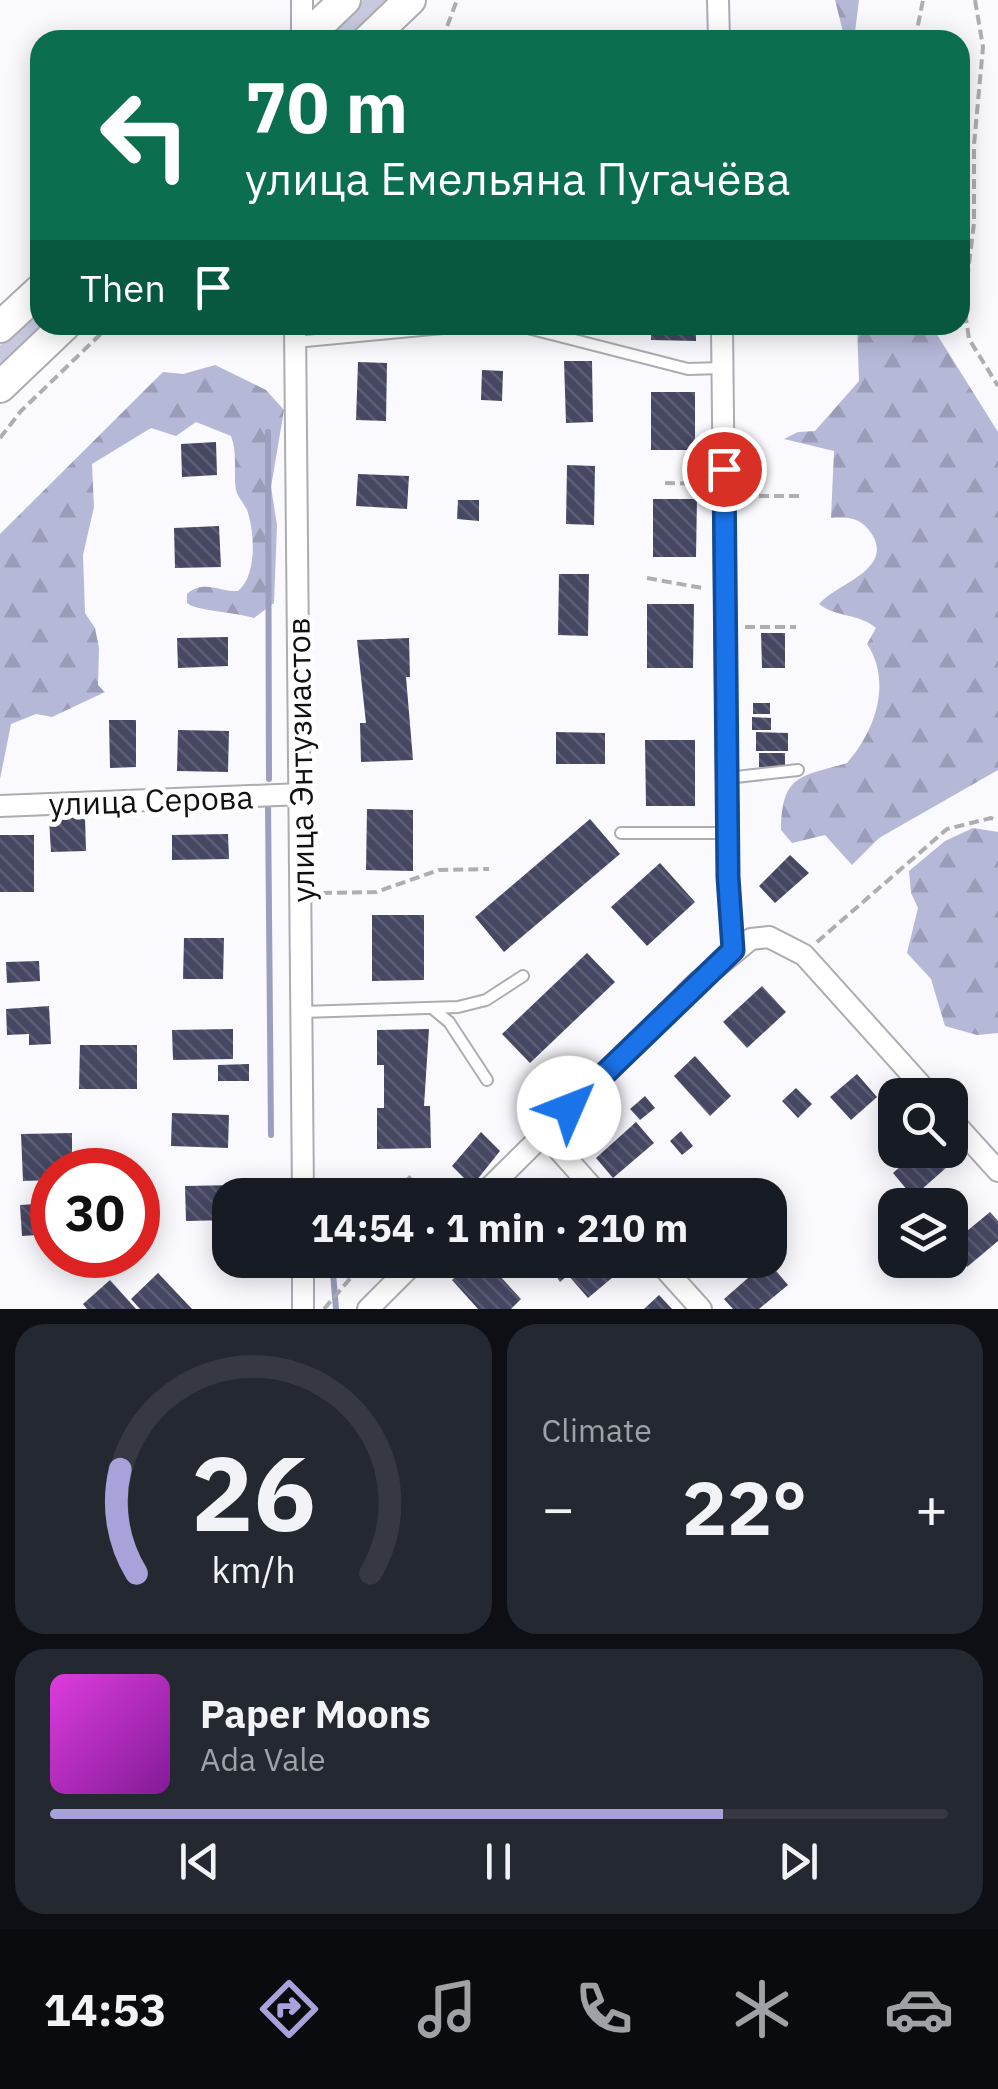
<!DOCTYPE html>
<meta charset="utf-8">
<style>
body{margin:0;font-family:"IBM Plex Sans",sans-serif;background:#242831;color:#f1f3f6;height:100vh;display:flex;flex-direction:column;font-size:38px;white-space:nowrap}
*{box-sizing:border-box;margin:0}
p{font-size:32px;color:#9ea1a6}
.icon{flex:none;width:55px;height:55px;fill:none;stroke:currentColor;stroke-width:2;stroke-linecap:round;stroke-linejoin:round}
.map{position:relative;height:1309px;overflow:hidden}
.drawer{display:flex;flex-direction:column;gap:15px;padding:15px;background:#0d0f14;flex:1}
.drawer>*{flex:none}
.hud{position:absolute;left:30px;top:30px;width:940px;height:305px;border-radius:30px;box-shadow:0 5px 25px #0003;background:#0b6e4f;color:#fff;overflow:hidden}
.controls{position:absolute;left:878px;top:1078px;display:grid;gap:20px}
.controls a{display:grid;place-items:center;width:90px;height:90px;border-radius:20px;background:#171b24;box-shadow:0 5px 25px #0003;font-size:50px}
.speed{position:absolute;left:30px;top:1148px;display:flex;gap:20px;font-size:50px;font-weight:700;text-align:center}
.speed>*{display:grid;place-content:center;width:130px;height:130px;border-radius:50%;background:#171b24;box-shadow:0 5px 25px #0003;line-height:1}
.speed .limit{border:15px solid #d22;background:#fff;color:#111}
.pin{position:absolute;display:grid;place-items:center;width:85px;height:85px;color:#fff;margin:-42px;border:5px solid #fff;border-radius:50%;box-shadow:0 2px 10px #0007}
.me{position:absolute;width:110px;margin:-55px;rotate:46deg;stroke-linejoin:round;filter:drop-shadow(0 0 8px #0008)}
.turn{display:flex;align-items:center;gap:35px;height:210px;padding:0 50px;font-size:45px}
.turn .icon{width:130px;height:130px;stroke-width:2.5}
.turn b{display:block;font-size:70px;line-height:85px}
.then{display:flex;align-items:center;height:95px;padding:0 50px;background:#0003;gap:20px;font-size:38px}
.big{font-size:75px;font-weight:800;line-height:1.1}
.drawer .card{flex:1;display:flex;flex-direction:column;justify-content:center;gap:15px;min-width:0;padding:0 35px;border-radius:30px;background:#242831}
.drawer .dial{align-items:center;gap:0}
.dial svg{height:260px;overflow:visible;fill:none;stroke:#363941;stroke-width:7;stroke-linecap:round;text-anchor:middle}
.dial text{fill:#f1f3f6;stroke:none}
.song{display:flex;align-items:center;gap:30px}
.cover{width:120px;height:120px;border-radius:15px;background:linear-gradient(135deg,hsl(300 70% 55%),hsl(290 70% 35%))}
.played{height:10px;border-radius:5px;background:linear-gradient(90deg,#a7a2da 75%,#363941 75%)}
.keys{display:flex;justify-content:space-around;direction:ltr}
.heat{display:flex;justify-content:space-between;align-items:center;font-size:55px;direction:ltr}
.drawer .tiles{flex:1;display:grid;gap:15px;grid-template-columns:1fr 1fr}
.card:last-child{grid-column:span 2}
.trip{position:absolute;left:212px;top:1178px;width:575px;height:100px;border-radius:30px;background:#171b24;box-shadow:0 5px 25px #0003;font-weight:800;line-height:100px;text-align:center}
.tab-bar{display:flex;height:160px;justify-content:space-around;align-items:center;background:#090b0e;color:#9ea1a6}
.tab-bar .icon{width:70px;height:70px}
.tab-bar .current{color:#a7a2da}
.tab-bar b{font-size:45px;color:#f1f3f6}
.map>svg:first-child{display:block}
.grass{fill:#c8c9de}
.forest{fill:url(#forest-firs)}
.lines{fill:none;stroke-linecap:round;stroke-linejoin:round}
.stream{stroke:#9b9ebd;stroke-width:6}
.building{fill:url(#building-back-hatch)}
.lane-casing{stroke:#acacb1;stroke-width:14}
.street-casing{stroke:#acacb1;stroke-width:24}
.secondary-casing{stroke:#acacb1;stroke-width:34}
.path{stroke:#aeaeb2;stroke-width:4;stroke-dasharray:10 5;stroke-linecap:butt}
.lane{stroke:#fff;stroke-width:10}
.street{stroke:#fff;stroke-width:20}
.secondary{stroke:#fff;stroke-width:30}
.route-casing{stroke:#114b97;stroke-width:25}
.route{stroke:#1a73e8;stroke-width:18}
.labels{text-anchor:middle;dominant-baseline:central;stroke-width:10;stroke-linejoin:round;paint-order:stroke}
.street-label{font-size:32px;fill:#111113;stroke:#fff}
</style>
<div class="map">
<svg width="998" height="1309" viewBox="0 0 998 1309">
<defs>
<pattern id="forest-firs" width="22" height="20" patternUnits="userSpaceOnUse" patternTransform="scale(2.5)"><rect width="22" height="20" fill="#b5b8d7"/><path d="M5 1l3.5 6h-7zM16 11l3.5 6h-7z" fill="#9b9db8"/></pattern>
<pattern id="building-back-hatch" width="6" height="6" patternUnits="userSpaceOnUse" patternTransform="scale(2.5)"><rect width="6" height="6" fill="#464863"/><path d="M-1 5l2 2M0 0l6 6M5-1l2 2" fill="none" stroke="#5d5e74"/></pattern>
</defs>
<rect width="100%" height="100%" fill="#f9f9fe"/>
<g class="grass">
<polygon points="363,0 388,0 346,40 321,40"/>
<polygon points="40,307 40,325 46,325 0,369 0,345"/>
</g>
<g class="forest">
<polygon points="835,0 859,0 854,40 845,40"/>
<path d="M857 325H931L998 432V770L879 838 852 865 825 835 792 843 781 830C782 773 801 777 847 763 876 730 892 681 867 644L876 628C859 613 837 618 819 604 837 583 900 568 868 529 858 517 846 517 831 518L834 451 784 439 798 432 815 431 859 381Z"/>
<path d="M215 365 266 390 284 410 271 487 277 525 274 603 254 618C235 612 196 611 187 603V594C204 579 219 592 238 591 257 576 255 532 247 510 244 503 238 498 236 490 233 472 238 455 231 436L196 422 176 436 151 428 92 464 94 507 83 555 85 613 95 628 99 648 98 685 105 692 52 717 36 714 11 724 0 779V534L163 372 183 374Z"/>
<polygon points="973,828 998,832 998,1033 977,1035 945,1026 931,979 907,953 918,908 911,893 909,871 945,841"/>
</g>
<g class="lines">
<g class="stream">
<polyline points="268,432 269,779"/>
<polyline points="268,803 271,1135"/>
<polyline points="333,1273 336,1309"/>
</g>
</g>
<g class="building">
<polygon points="651,325 696,325 696,341 651,340"/>
<polygon points="564,361 592,361 593,422 566,423"/>
<polygon points="358,362 387,363 386,421 356,420"/>
<polygon points="482,370 503,371 502,401 481,400"/>
<rect x="651" y="392" width="44" height="58"/>
<polygon points="216,442 217,475 182,477 181,444"/>
<polygon points="567,465 595,466 594,525 566,524"/>
<polygon points="358,474 409,476 407,509 356,506"/>
<polygon points="653,499 697,499 696,557 653,557"/>
<polygon points="458,500 479,500 479,521 457,519"/>
<polygon points="219,526 221,567 175,568 174,528"/>
<polygon points="559,574 589,574 588,636 558,635"/>
<polygon points="647,604 694,604 693,668 647,668"/>
<polygon points="761,633 785,633 785,668 762,668"/>
<polygon points="228,637 228,666 178,668 177,638"/>
<polygon points="409,638 410,677 406,677 413,760 361,762 360,723 366,723 357,640"/>
<rect x="753" y="703" width="17" height="11"/>
<polygon points="752,717 771,718 771,730 752,730"/>
<polygon points="109,720 136,720 136,767 110,768"/>
<polygon points="178,730 229,731 228,772 177,771"/>
<polygon points="556,732 605,733 605,764 556,764"/>
<polygon points="756,732 788,733 788,751 756,751"/>
<polygon points="645,740 695,740 695,806 646,806"/>
<rect x="759" y="753" width="26" height="14"/>
<polygon points="367,809 413,810 413,871 366,870"/>
<polygon points="85,817 86,851 51,852 49,819"/>
<polygon points="590,819 620,854 504,952 475,917"/>
<polygon points="228,834 229,859 172,860 172,835"/>
<rect x="0" y="835" width="34" height="57"/>
<polygon points="790,855 809,873 775,903 759,886"/>
<polygon points="660,863 695,902 647,946 611,907"/>
<polygon points="372,915 424,915 424,980 372,981"/>
<polygon points="184,938 224,938 223,979 183,979"/>
<polygon points="587,953 615,982 530,1063 502,1034"/>
<polygon points="39,961 40,981 7,983 6,962"/>
<polygon points="762,986 786,1012 747,1048 723,1022"/>
<polygon points="49,1006 51,1044 29,1045 29,1034 7,1035 6,1009"/>
<polygon points="233,1029 233,1059 173,1060 172,1030"/>
<polygon points="429,1029 424,1106 430,1106 431,1148 377,1149 377,1108 384,1108 384,1065 377,1065 377,1030"/>
<polygon points="80,1045 137,1045 137,1089 79,1089"/>
<polygon points="695,1056 731,1096 710,1116 674,1076"/>
<polygon points="249,1064 249,1081 218,1081 218,1065"/>
<polygon points="857,1074 877,1097 851,1120 830,1097"/>
<polygon points="796,1088 812,1104 798,1118 782,1101"/>
<polygon points="645,1096 655,1108 640,1120 630,1109"/>
<polygon points="172,1113 229,1115 228,1148 171,1146"/>
<polygon points="636,1122 654,1143 613,1178 596,1158"/>
<polygon points="681,1131 693,1146 682,1155 670,1141"/>
<polygon points="481,1132 500,1151 472,1186 452,1166"/>
<polygon points="72,1133 72,1170 52,1170 52,1180 23,1181 21,1134"/>
<polygon points="919,1150 933,1150 947,1167 913,1197 893,1173"/>
<polygon points="236,1185 236,1195 230,1195 230,1220 186,1221 185,1186"/>
<polygon points="52,1203 52,1234 22,1236 20,1205"/>
<polygon points="990,1212 998,1221 998,1241 967,1267 950,1245"/>
<polygon points="473,1260 485,1260 521,1299 511,1309 478,1309 452,1280"/>
<polygon points="546,1260 629,1260 631,1262 588,1298 568,1275 560,1282"/>
<polygon points="760,1260 767,1260 788,1285 759,1309 733,1309 724,1299 748,1278 746,1272"/>
<polygon points="158,1273 192,1309 140,1309 131,1299"/>
<polygon points="110,1280 136,1309 87,1309 83,1304"/>
<polygon points="659,1295 672,1309 644,1309"/>
</g>
<g class="lines">
<defs>
<g id="lane">
<polyline points="516,325 688,369 722,368"/>
<polyline points="295,342 474,325"/>
<polyline points="727,778 798,770"/>
<polyline points="621,833 727,833"/>
<polyline points="432,1008 449,1022 487,1080"/>
<polyline points="302,1012 458,1007 486,1000 523,976"/>
</g>
<g id="street">
<polyline points="718,0 719,40"/>
<polyline points="302,40 302,0"/>
<polyline points="295,325 303,1195"/>
<polyline points="722,325 728,877 733,950"/>
<polyline points="0,806 302,794"/>
<polyline points="950,1118 998,1171"/>
<polyline points="544,1133 599,1195"/>
<polyline points="482,1195 698,982 751,939 769,937 804,955 930,1095"/>
<polyline points="303,1260 303,1309"/>
<polyline points="657,1260 701,1309"/>
<polyline points="368,1309 417,1260"/>
</g>
<g id="secondary">
<polyline points="303,40 345,0"/>
<polyline points="368,40 410,0"/>
<polyline points="0,327 40,290"/>
<polyline points="0,387 65,325"/>
</g>
</defs>
<use href="#lane" class="lane-casing"/>
<use href="#street" class="street-casing"/>
<use href="#secondary" class="secondary-casing"/>
<g class="path">
<polyline points="975,0 983,47 974,145 974,223 964,305 969,339 998,386"/>
<polyline points="442,40 457,0"/>
<polyline points="915,40 923,0"/>
<polyline points="0,438 21,411 110,325"/>
<polyline points="665,483 705,484"/>
<polyline points="744,496 801,496"/>
<polyline points="647,578 702,588"/>
<polyline points="745,627 796,627"/>
<polyline points="322,893 376,892 439,870 489,869"/>
<polyline points="817,942 947,829 991,818 998,821"/>
<polyline points="440,1191 445,1195"/>
<polyline points="394,1195 412,1175"/>
<polyline points="324,1309 366,1260"/>
</g>
<use href="#lane" class="lane"/>
<use href="#street" class="street"/>
<use href="#secondary" class="secondary"/>
</g>
<g class="lines">
<defs>
<polyline id="route" points="569,1108 733,950 728,877 724,469"/>
</defs>
<use href="#route" class="route-casing"/>
<use href="#route" class="route"/>
</g>
<g class="labels">
<g class="street-label">
<text transform="translate(300 760) rotate(-91)">улица Энтузиастов</text>
<text transform="translate(151 800) rotate(-2)">улица Серова</text>
</g>
</g>
</svg>
<div class="controls">
<a><svg class="icon" aria-label="search" viewBox="0 0 24 24"><circle cx="10" cy="10" r="6"/><path d="M15 15l6 6"/></svg></a>
<a><svg class="icon" aria-label="layers" viewBox="0 0 24 24"><path d="M12 4l9 5-9 5-9-5zM3 14l9 5 9-5"/></svg></a>
</div>
<div class="speed"><div class="limit">30</div></div>
<div class="pin" style="left:724px;top:469px;background:#d93025"><svg class="icon" aria-label="arrive" viewBox="0 0 24 24"><path d="M6 21V4h12l-3 4 3 4H6"/></svg></div>
<svg class="me" style="left:569px;top:1108px" viewBox="-20 -20 40 40"><circle r="19" fill="#fff"/><path d="M0-13L10 11 0 6-10 11z" fill="#1a73e8"/></svg>
<div class="trip">14:54 · 1 min · 210 m</div>
<div class="hud">
<div class="turn"><svg class="icon" aria-label="left" viewBox="0 0 24 24"><path d="M17 20v-9H6M10 6l-5 5 5 5"/></svg><div><b>70 m</b>улица Емельяна Пугачёва</div></div>
<div class="then">Then<svg class="icon" aria-label="arrive" viewBox="0 0 24 24"><path d="M6 21V4h12l-3 4 3 4H6"/></svg></div>
</div>
</div>
<section class="drawer">
<div class="tiles">
<div class="card dial"><svg viewBox="0 0 100 80">
<path d="M14 69A42 42 0 1 1 86 69"/>
<path d="M14 69A42 42 0 0 1 9 37" stroke="#a7a2da"/>
<text x="50" y="56" font-size="32" font-weight="700">26</text>
<text x="50" y="72" font-size="11">km/h</text>
</svg></div>
<div class="card"><p>Climate</p>
<div class="heat"><a>−</a><b class="big">22°</b><a>+</a></div>
</div>
<div class="card">
<div class="song"><i class="cover"></i><div><b>Paper Moons</b><p>Ada Vale</p></div></div>
<div class="played"></div>
<div class="keys"><svg class="icon" aria-label="previous" viewBox="0 0 24 24"><path d="M18 5L8 12l10 7zM5 5v14"/></svg><svg class="icon" aria-label="pause" viewBox="0 0 24 24"><path d="M8 5v14M16 5v14"/></svg><svg class="icon" aria-label="next" viewBox="0 0 24 24"><path d="M6 5l10 7-10 7zM19 5v14"/></svg></div>
</div>
</div>
</section>
<nav class="tab-bar">
<b>14:53</b>
<svg class="icon current" aria-label="directions" viewBox="0 0 24 24"><path d="M12 3l9 9-9 9-9-9zM9 14v-3h6M13 9l2 2-2 2"/></svg>
<svg class="icon" aria-label="music" viewBox="0 0 24 24"><path d="M9 18V5l10-2v13"/><circle cx="6" cy="18" r="3"/><circle cx="16" cy="16" r="3"/></svg>
<svg class="icon" aria-label="phone" viewBox="0 0 24 24"><path d="M5 4h4l2 5-3 2q2 4 5 5l2-3 5 2v4C11 20 4 13 5 4z"/></svg>
<svg class="icon" aria-label="climate" viewBox="0 0 24 24"><path d="M12 3v18M4 7l16 10M4 17L20 7"/></svg>
<svg class="icon" aria-label="car" viewBox="0 0 24 24"><path d="M5 17H2v-5l4-1 3-4h7l3 4 3 1v5h-3M9 17h6M6 11h13"/><circle cx="7" cy="17" r="2"/><circle cx="17" cy="17" r="2"/></svg>
</nav>
